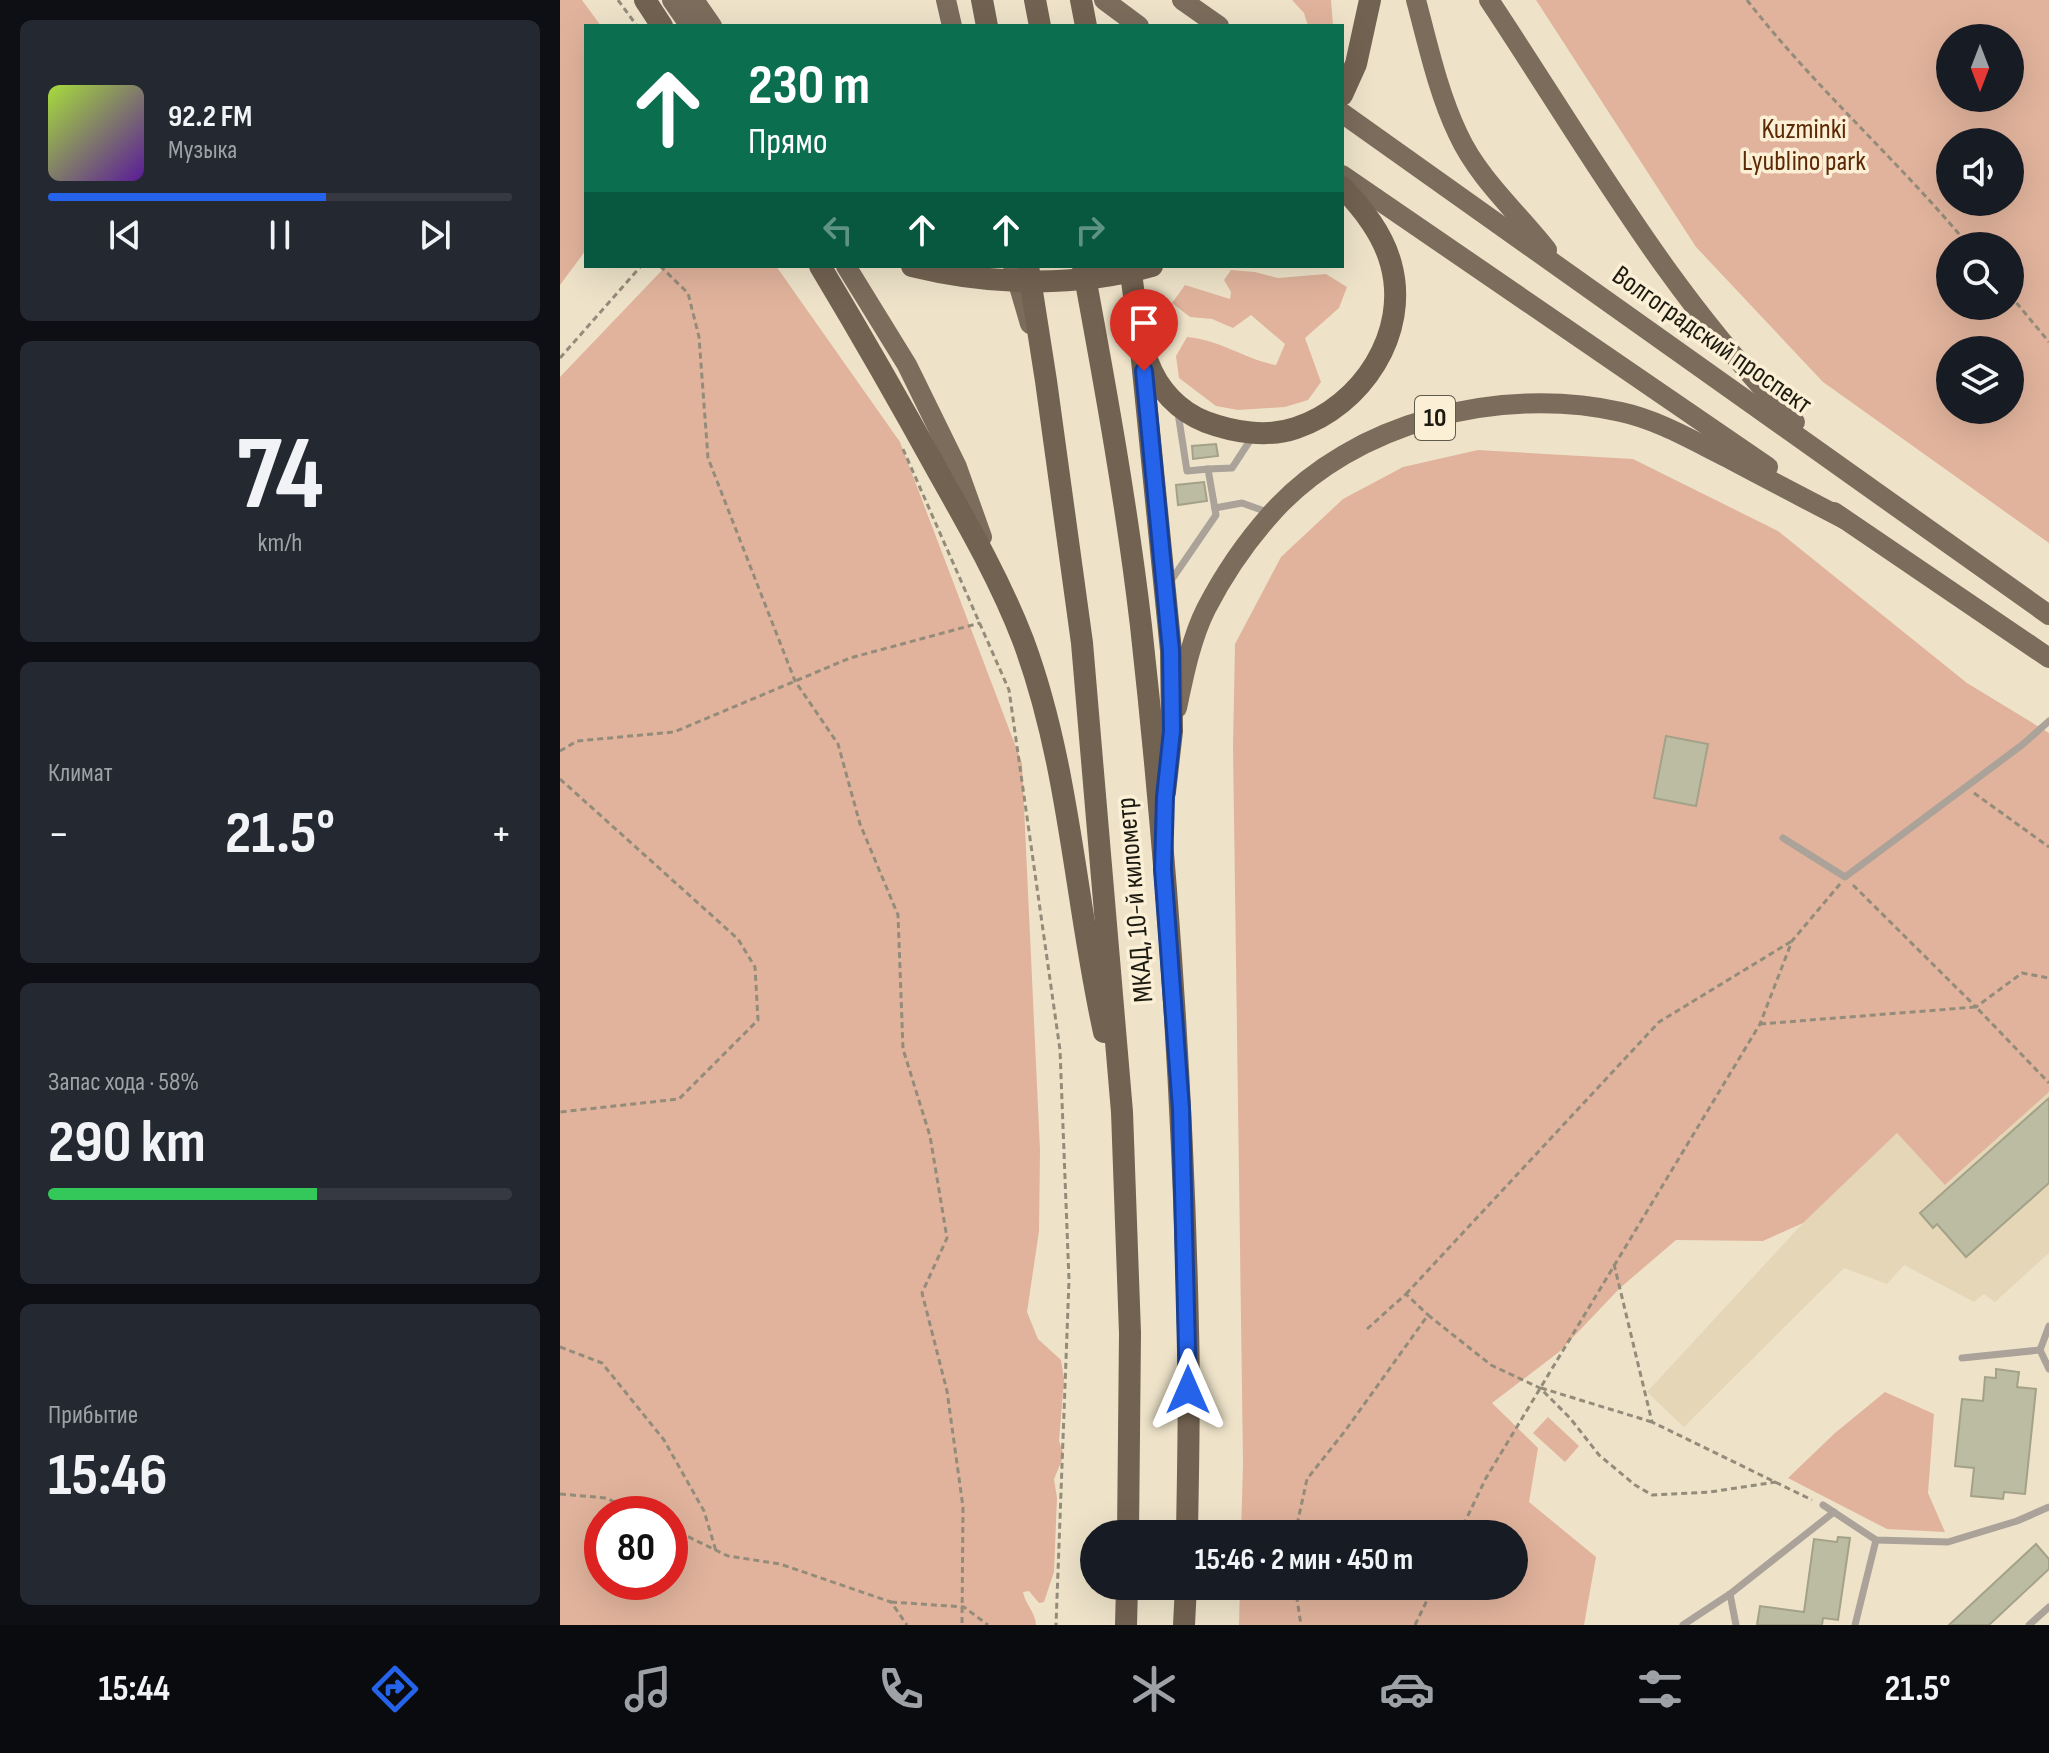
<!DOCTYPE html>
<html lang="ru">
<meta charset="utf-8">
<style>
body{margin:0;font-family:"Sofia Sans Condensed",sans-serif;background:#242831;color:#f1f3f6;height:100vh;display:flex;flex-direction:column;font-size:30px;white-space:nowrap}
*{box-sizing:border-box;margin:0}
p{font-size:26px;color:#9ea1a6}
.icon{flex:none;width:44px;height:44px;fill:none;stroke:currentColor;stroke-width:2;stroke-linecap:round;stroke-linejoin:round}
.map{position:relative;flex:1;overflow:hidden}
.sheet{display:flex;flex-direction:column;gap:20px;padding:20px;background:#0d0f14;width:560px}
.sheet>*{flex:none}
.guide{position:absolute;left:24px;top:24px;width:760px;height:244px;border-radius:0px;box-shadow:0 8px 32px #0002;background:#0b6e4f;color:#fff;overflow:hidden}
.needle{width:52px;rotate:180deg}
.buttons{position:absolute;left:1376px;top:24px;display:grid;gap:16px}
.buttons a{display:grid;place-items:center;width:88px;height:88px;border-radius:50%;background:#171b24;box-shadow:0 8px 32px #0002;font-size:40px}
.speed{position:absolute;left:24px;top:1496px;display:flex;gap:16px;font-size:40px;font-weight:700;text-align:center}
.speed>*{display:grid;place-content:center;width:104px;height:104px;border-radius:50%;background:#171b24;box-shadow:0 8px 32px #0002;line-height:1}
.speed .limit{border:12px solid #d22;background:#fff;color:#111}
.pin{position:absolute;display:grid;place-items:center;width:68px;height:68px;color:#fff;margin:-82px -34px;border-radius:50% 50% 50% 0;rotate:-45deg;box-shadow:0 0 8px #0007}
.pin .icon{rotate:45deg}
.me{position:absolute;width:88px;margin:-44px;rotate:0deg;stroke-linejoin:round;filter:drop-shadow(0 0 6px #0008)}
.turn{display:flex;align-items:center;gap:28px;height:168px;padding:0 32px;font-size:36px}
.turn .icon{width:104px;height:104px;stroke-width:2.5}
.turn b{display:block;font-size:56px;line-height:68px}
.lanes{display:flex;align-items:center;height:76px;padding:0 32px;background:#0003;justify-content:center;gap:40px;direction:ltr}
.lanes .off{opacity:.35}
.big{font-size:60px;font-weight:700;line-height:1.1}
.sheet .card{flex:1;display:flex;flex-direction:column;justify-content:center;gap:12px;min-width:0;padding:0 28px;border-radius:12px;background:#242831}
.sheet .dial{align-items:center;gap:0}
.dial b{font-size:104px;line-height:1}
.song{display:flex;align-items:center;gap:24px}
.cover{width:96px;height:96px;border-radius:12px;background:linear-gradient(135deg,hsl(80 70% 55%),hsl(270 70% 35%))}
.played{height:8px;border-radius:4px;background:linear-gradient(90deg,#2563eb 60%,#363941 60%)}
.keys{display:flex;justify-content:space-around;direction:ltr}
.heat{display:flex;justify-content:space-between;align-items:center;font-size:44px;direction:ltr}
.charge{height:12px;border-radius:6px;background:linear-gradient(90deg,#34c759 58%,#363941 0)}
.trip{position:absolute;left:520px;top:1520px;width:448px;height:80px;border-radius:40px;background:#171b24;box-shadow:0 8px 32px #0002;font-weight:700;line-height:80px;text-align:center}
.dock{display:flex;height:128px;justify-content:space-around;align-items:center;background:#090b0e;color:#9ea1a6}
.dock .icon{width:56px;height:56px}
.dock .active{color:#2563eb}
.dock b{font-size:36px;color:#f1f3f6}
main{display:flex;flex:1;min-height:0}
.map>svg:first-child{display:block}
.built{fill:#e4d6b7}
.green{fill:#e1b39c;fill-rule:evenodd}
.building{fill:#bcbca2;stroke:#a3a289;stroke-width:2}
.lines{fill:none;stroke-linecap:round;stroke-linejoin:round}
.path{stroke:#948c7a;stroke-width:3;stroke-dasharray:6 4;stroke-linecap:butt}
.service{stroke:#aba299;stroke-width:7}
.primary{stroke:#7b6c5c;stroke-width:20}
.trunk{stroke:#726251;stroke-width:22}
.trunk-bridge{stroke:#726251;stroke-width:22}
.route-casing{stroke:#184099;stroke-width:20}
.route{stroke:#2563eb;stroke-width:14}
.labels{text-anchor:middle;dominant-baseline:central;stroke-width:7;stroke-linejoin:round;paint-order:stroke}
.shield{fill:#fbf0d6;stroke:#605a4c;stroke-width:2}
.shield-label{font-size:26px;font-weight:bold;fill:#1d1a11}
.park-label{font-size:28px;fill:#5d2805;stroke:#fbf0d6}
.street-label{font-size:28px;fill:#1d1a11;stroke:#fbf0d6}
</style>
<main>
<section class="sheet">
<div class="card">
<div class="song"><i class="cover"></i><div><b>92.2 FM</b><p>Музыка</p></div></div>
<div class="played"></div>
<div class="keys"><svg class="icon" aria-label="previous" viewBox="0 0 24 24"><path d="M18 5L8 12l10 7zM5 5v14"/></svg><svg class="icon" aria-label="pause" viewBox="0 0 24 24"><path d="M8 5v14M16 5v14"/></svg><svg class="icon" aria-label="next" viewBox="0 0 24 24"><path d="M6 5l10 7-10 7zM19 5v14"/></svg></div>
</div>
<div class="card dial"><b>74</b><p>km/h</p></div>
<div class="card"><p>Климат</p>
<div class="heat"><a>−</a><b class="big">21.5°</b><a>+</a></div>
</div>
<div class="card"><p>Запас хода · 58%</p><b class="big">290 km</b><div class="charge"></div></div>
<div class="card"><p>Прибытие</p><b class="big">15:46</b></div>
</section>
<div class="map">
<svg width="1489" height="1625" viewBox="0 0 1489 1625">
<rect width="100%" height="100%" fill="#eee3c9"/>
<polygon class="built" points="1489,1092 1489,1253 1435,1302 1424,1294 1414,1302 1344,1265 1327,1284 1284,1268 1124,1427 1087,1392 1243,1223 1337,1133 1386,1185"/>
<g class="green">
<polygon points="0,0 22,0 41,26 26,26 26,250 0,285"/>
<polygon points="732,0 771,0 773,26 748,26 744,13"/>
<path d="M976 0H1489V543L1263 382 1136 247ZM1450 38V98H1390V38ZM1450 142V202H1390V142ZM1450 246V306H1390V246ZM1450 350V410H1390V350Z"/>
<path d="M106 266H216L340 442 462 763 480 1150 479 1231 467 1312 478 1339 501 1360 504 1379 499 1441 504 1455 494 1479 497 1498 494 1572 484 1602 479 1603 469 1591 463 1592C465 1604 476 1613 476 1625H0V377ZM110 1514V1582H42V1514Z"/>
<path d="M671 270 695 272 718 278 766 274 787 287 779 308 745 338 761 382 748 400 725 407 678 410 656 406 619 378 616 356 627 337C661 340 684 359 716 365L725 344 691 315 673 328 652 319 630 317 612 303 625 285 670 299 671 292 664 280Z"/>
<polygon points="918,450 1073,459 1218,531 1407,683 1489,733 1489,1092 1385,1185 1337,1133 1243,1223 1203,1241 1116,1240 1060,1288 999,1352 932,1403 978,1448 969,1502 1036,1557 1024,1625 679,1625 680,1586 954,1586 954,1534 681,1534 683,1463 673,746 675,644 721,557 783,499 843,467"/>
<polygon points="1325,1392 1374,1414 1368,1493 1385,1532 1327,1529 1228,1478 1275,1433"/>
<polygon points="988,1417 1019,1446 1005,1462 973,1433"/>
</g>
<g class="building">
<polygon points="656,444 658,456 633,459 632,446"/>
<polygon points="644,482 647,501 618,505 616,485"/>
<polygon points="1106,736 1148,744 1136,806 1094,798"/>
<polygon points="1489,1098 1489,1183 1406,1257 1377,1224 1373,1228 1360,1213"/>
<polygon points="1436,1369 1459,1372 1457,1387 1476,1389 1465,1494 1444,1492 1443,1499 1411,1496 1414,1468 1395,1466 1402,1399 1423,1401 1425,1377 1436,1378"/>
<polygon points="1278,1537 1290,1538 1278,1620 1263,1618 1262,1625 1197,1625 1200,1606 1244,1612 1254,1539 1277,1542"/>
<polygon points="1476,1544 1489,1559 1489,1569 1429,1625 1389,1625"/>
</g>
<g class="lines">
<g class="path">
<polyline points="58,0 77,26"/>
<path d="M1187 0C1255 88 1339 161 1409 246"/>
<polyline points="100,266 128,293 139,337 148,458 235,681 278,744 300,824 338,915 343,1049 370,1136 387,1238 362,1293 387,1391 403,1507 402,1625"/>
<polyline points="1450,295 1489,342"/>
<polyline points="0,358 81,266"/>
<polyline points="343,449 449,690 500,1050 509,1280 496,1625"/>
<polyline points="0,751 17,741 114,732 290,658 420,623"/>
<polyline points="0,779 178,939 195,967 198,1020 119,1099 0,1112"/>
<polyline points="1414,793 1489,847"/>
<polyline points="1293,885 1416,1007 1462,973 1489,978"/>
<polyline points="1200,1024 1416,1007 1489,1083"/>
<polyline points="1054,1264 1092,1422 1252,1500"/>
<polyline points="846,1294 1099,1022 1232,941"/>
<polyline points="807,1329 846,1294 868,1315"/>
<polyline points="0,1347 42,1363 104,1440 144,1511 156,1551"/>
<polyline points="981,1388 1092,1422"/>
<polyline points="0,1494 46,1498 80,1514"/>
<polyline points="110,1528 168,1556 220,1564 331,1602 347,1625"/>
<polyline points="735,1534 747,1479 785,1431 868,1315 931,1365 980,1388 1010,1418 1039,1455 1075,1485 1092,1495 1150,1492 1216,1482"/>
<polyline points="899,1534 926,1478 1200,1024 1232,941 1280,884"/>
<polyline points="735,1586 741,1625"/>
<polyline points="331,1602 404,1607 428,1625"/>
<polyline points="855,1625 874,1586"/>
</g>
<g class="service">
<polyline points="648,469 672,468 693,436"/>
<polyline points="655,508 682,503 710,513"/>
<polyline points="610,582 656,515 648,469 627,471 618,413"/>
<polyline points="1223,838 1285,877 1462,745 1489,721"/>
<polyline points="1489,1326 1480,1350 1489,1369"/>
<polyline points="1402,1358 1480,1350"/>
<polyline points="1263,1505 1316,1540 1388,1542 1457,1521 1489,1507"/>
<polyline points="1170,1594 1176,1625"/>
<polyline points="1123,1625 1170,1594 1274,1512"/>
<polyline points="1295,1625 1316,1540"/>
<polyline points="1469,1625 1489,1607"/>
</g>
<g class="primary">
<polyline points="112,0 130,26"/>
<polyline points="134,0 152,26"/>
<polyline points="386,0 392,26"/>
<polyline points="544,0 579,26"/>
<polyline points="622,0 659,26"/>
<path d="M856 0C868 45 878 92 898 134 918 178 958 213 987 250"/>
<path d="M929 0C1025 144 1111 299 1235 422"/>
<polyline points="782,113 1489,615"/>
<polyline points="782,175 1208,467"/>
<polyline points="286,266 347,365 397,467 422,537"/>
<polyline points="453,266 470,324"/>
<polyline points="1274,512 1489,658"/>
<path d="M617 708C624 675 631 639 646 609 663 576 686 542 711 514 793 421 942 385 1061 412 1098 420 1132 440 1166 457 1205 478 1244 498 1284 519"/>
</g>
<g class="trunk">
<polyline points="85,0 102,26"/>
<polyline points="422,0 427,26"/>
<polyline points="475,0 480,26"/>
<polyline points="521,0 526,26"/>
<polyline points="782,95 796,64 810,0"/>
<path d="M260 266C302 336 342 406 381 477 411 530 441 583 463 640 510 766 515 902 544 1032"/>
<polyline points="468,266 486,381 522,643 562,1112 570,1333 568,1534"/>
<path d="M523 266C545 385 567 506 581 626 607 860 623 1095 628 1329 630 1397 628 1466 627 1534"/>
<polyline points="570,266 580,340 611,651 612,731 605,792"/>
<path d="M588 362C598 389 618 411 646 422 673 432 707 438 736 428 802 406 850 333 831 264 823 234 803 209 782 187"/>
<polyline points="566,1625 567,1586"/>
<polyline points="624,1625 626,1586"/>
</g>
<path class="trunk-bridge" d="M352 266C429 285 515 288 592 266"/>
</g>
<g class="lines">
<defs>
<polyline id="route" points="584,371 611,651 612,731 605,797 603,869 621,1109 628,1390"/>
</defs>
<use href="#route" class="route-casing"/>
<use href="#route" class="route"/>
</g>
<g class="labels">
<rect class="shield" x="855" y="396" width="40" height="44" rx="6"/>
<g class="shield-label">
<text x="875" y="418">10</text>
</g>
<g class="park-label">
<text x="1244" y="129">Kuzminki<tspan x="1244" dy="32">Lyublino park</tspan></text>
</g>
<g class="street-label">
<text transform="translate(1152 340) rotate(35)">Волгоградский проспект</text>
<text transform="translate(575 900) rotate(-95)">МКАД, 10-й километр</text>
</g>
</g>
</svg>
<div class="buttons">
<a><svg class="needle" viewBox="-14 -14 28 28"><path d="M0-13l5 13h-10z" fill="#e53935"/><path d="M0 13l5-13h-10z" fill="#9ea1a6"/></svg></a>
<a><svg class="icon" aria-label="sound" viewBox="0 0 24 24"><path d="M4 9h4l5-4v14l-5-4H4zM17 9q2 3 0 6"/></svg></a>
<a><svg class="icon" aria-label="search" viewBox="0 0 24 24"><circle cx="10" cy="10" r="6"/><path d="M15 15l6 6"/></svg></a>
<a><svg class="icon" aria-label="layers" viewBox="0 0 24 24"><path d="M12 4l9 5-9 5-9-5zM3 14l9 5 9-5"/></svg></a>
</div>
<div class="speed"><div class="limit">80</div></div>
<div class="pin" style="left:584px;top:371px;background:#d93025"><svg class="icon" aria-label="arrive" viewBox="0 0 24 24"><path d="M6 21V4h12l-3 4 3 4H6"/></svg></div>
<svg class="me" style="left:628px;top:1390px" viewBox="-20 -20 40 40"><path d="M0-17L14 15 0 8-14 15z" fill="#2563eb" stroke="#fff" stroke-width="4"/></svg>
<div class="trip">15:46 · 2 мин · 450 m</div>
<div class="guide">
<div class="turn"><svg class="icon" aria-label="ahead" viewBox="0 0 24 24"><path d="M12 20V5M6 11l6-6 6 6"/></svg><div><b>230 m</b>Прямо</div></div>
<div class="lanes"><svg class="icon off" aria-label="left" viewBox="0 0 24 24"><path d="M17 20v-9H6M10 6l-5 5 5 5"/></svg><svg class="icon" aria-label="ahead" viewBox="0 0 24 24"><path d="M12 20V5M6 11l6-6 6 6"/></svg><svg class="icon" aria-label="ahead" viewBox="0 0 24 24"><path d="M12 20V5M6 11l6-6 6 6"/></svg><svg class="icon off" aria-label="right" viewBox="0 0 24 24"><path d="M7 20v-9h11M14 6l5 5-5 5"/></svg></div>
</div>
</div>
</main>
<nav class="dock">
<b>15:44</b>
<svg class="icon active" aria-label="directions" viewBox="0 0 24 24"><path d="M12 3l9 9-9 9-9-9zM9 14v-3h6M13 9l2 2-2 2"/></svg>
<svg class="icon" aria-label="music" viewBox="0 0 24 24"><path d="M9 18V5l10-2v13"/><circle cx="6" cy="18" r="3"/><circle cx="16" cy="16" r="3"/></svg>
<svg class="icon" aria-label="phone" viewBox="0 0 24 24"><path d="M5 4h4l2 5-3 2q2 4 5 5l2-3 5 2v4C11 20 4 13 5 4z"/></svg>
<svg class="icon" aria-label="climate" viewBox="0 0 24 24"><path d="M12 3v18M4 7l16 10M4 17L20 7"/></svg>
<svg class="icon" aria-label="car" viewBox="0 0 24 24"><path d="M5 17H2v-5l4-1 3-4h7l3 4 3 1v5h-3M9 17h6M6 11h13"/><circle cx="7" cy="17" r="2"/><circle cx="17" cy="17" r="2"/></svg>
<svg class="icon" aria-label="filters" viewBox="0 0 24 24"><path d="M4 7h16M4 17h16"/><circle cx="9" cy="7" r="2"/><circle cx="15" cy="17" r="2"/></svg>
<b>21.5°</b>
</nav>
